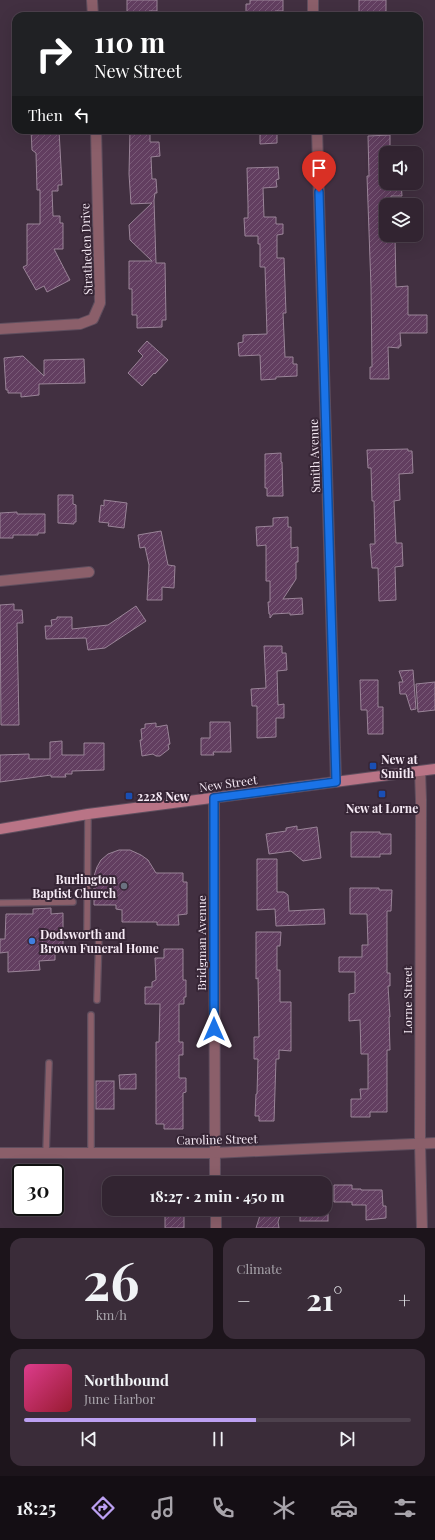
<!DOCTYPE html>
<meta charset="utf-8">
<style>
body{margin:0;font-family:"Playfair Display",serif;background:#3a2c39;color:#f1f3f6;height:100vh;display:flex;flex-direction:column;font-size:15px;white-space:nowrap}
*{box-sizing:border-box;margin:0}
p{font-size:13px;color:#a8a4ab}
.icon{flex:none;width:22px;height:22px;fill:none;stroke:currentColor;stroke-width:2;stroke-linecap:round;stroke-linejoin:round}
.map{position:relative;height:1228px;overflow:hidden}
.drawer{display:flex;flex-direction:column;gap:10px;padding:10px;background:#1c141b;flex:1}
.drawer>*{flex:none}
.top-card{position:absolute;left:12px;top:12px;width:411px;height:122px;border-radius:12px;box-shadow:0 4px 16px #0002,0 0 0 1px #4d414d;background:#202124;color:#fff;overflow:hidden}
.tools{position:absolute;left:379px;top:146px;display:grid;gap:8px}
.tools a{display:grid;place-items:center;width:44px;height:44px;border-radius:8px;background:#322431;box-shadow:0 4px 16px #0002,0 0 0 1px #4d414d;font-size:20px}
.speed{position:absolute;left:12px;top:1164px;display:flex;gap:8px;font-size:20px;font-weight:700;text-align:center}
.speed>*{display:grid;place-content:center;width:52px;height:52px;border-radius:50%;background:#322431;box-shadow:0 4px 16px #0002,0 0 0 1px #4d414d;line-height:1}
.speed .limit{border:2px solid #111;border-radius:6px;background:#fff;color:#111}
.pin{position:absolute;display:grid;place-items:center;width:34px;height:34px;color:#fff;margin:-41px -17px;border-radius:50% 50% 50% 0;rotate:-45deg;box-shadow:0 0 4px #0007}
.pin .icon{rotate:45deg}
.me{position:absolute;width:44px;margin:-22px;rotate:0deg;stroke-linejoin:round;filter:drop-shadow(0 0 3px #0008)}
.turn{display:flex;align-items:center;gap:14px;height:84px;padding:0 16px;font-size:18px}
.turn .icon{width:52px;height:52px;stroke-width:2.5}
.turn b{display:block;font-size:28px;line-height:34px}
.then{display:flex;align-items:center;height:38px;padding:0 16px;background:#0003;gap:8px;font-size:15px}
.big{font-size:30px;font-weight:700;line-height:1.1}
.drawer .tile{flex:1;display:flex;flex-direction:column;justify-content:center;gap:6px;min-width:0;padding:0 14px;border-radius:12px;background:#3a2c39}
.drawer .dial{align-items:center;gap:0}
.dial b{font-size:52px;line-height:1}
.song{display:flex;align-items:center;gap:12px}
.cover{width:48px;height:48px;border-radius:6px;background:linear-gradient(135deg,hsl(330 70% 55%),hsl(350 70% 35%))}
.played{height:4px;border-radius:2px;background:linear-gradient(90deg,#bca0f2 60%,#4d414d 60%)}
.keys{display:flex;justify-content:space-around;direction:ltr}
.heat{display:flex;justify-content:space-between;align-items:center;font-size:22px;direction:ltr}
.drawer .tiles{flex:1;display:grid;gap:10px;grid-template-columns:1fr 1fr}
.tile:last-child{grid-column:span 2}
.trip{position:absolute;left:102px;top:1176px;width:230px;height:40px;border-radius:12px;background:#322431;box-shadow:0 4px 16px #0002,0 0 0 1px #4d414d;font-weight:700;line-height:40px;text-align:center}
.dock{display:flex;height:64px;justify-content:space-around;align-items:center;background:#140e14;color:#a8a4ab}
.dock .icon{width:28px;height:28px}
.dock .selected{color:#bca0f2}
.dock b{font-size:18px;color:#f1f3f6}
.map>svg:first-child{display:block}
.building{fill:url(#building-hatch);stroke:#9a8498}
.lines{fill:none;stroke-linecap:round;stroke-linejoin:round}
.service-casing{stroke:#5f4e5e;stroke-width:8}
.minor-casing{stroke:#5f4e5e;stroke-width:12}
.secondary-casing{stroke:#5f4e5e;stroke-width:12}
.service{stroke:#8b5f6a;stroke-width:5.5}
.minor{stroke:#8b5f6a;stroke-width:10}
.secondary{stroke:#b97486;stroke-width:10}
.route-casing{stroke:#114b97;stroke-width:10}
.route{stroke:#1a73e8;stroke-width:7}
.transit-dot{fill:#1a4fb4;stroke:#372636;stroke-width:1.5}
.worship-dot{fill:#6b7280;stroke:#372636;stroke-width:1.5}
.shop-dot{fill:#3f7fe0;stroke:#372636;stroke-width:1.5}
.labels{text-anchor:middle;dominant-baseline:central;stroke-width:4;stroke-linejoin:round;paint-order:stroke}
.street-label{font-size:12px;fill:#f6eaf5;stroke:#372636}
.poi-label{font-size:12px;font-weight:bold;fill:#f6eaf5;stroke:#372636;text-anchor:start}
</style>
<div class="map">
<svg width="435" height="1228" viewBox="0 0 435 1228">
<defs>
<pattern id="building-hatch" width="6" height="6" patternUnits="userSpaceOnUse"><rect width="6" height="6" fill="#623e60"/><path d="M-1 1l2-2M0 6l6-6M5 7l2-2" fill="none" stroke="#795a77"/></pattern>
</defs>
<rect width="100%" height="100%" fill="#423041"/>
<g class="building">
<polygon points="127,0 157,0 157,11 149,11 149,16 127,16"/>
<polygon points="250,0 283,0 283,11 275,11 275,16 246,16 246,4 250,4"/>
<rect x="359" y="0" width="27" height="16"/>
<polygon points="31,130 59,130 62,185 58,185 58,191 52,191 53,216 60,216 60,223 63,223 63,249 54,249 70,280 47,292 44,286 36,290 23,267 27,265 27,224 40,224 40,190 37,190 36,153 32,150"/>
<polygon points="130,130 144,130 144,133 150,133 150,142 159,142 160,156 151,157 152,179 156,179 157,193 155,193 154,200 156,263 165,263 166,320 162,320 162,327 137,328 137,315 132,315 132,289 129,289 129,261 152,261 130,240 129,225 152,203 131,204 129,174"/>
<polygon points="260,130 277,130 277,143 260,144"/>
<polygon points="390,135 390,153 386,153 386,183 401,183 402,196 391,196 391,205 386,205 386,235 395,236 396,287 408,286 408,315 427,315 427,333 400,333 401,346 399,346 399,348 388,347 389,379 370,379 370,367 372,367 371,287 367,176 369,176 368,136"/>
<polygon points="278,167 279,179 276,180 277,187 263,188 264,217 276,217 276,224 283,224 283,234 277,235 277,258 284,258 286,313 283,313 285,357 293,357 293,364 297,364 297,376 276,377 276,379 261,380 260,355 239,356 238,343 243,342 243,335 267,334 265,267 260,267 260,244 258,244 258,236 245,236 244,218 248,218 248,205 247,168"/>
<polygon points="147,341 168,360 155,374 154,373 142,386 128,373 143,356 138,351"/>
<polygon points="23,356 44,376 44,360 84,359 85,383 39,384 39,395 21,397 21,393 8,393 8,390 6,390 4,358"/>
<polygon points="408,449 408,451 412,451 413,473 399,474 400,500 394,501 396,543 402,543 403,566 395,567 396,600 379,601 378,568 372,568 370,544 375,544 374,501 372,501 371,468 368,468 367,450"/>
<polygon points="281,453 281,462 282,462 283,496 267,496 267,488 265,488 265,454"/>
<polygon points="58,495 73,495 73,504 76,505 76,522 74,522 74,524 58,523"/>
<polygon points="104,500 127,503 124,528 108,526 109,523 99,522 101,505 104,506"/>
<polygon points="17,512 17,514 45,514 45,533 38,533 38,535 13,535 13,538 0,538 0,513"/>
<polygon points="288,517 288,527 291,527 291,548 298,547 298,562 296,562 296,579 283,599 302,598 303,614 290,615 290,613 273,614 270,618 270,614 269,614 268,602 270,602 270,581 266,581 266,545 257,546 256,527 273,526 273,518"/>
<polygon points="161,531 168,565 175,566 174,588 162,587 162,600 147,600 149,565 145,547 140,548 138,535"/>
<polygon points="14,604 14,610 22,610 23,623 17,623 19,725 1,725 0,605"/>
<polygon points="136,606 146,621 105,648 88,650 86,638 46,639 45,626 52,626 51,620 57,619 57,617 72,617 72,629 108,625"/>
<polygon points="264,646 282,646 282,653 286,653 287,670 277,671 278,705 284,704 284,718 276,718 276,737 257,738 257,706 252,706 251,689 266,688"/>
<polygon points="413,670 416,709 411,710 406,694 400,694 399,682 403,682 399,671"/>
<polygon points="360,680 378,680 378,707 383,707 383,734 368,734 367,710 361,710"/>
<polygon points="435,682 435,710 418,712 416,684"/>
<polygon points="210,722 230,722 231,752 213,752 214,755 201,755 201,738 210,738"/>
<polygon points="156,723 156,727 167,725 170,744 168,745 169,749 160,756 156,756 153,754 142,756 140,740 142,740 141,729 145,728 145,724"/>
<polygon points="62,741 62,755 84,755 84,743 104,743 104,770 72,771 72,774 65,774 66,777 51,777 51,775 0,782 0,755 29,754 29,759 50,759 50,742"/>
<polygon points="297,826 297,830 317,827 321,858 303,861 291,851 269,854 266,834 286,831 286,828"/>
<polygon points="351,832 380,832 380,834 391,834 391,854 380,854 380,857 351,857"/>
<polygon points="119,850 130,850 141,855 148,860 156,873 183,873 183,882 187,882 187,914 178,915 179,925 157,925 157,922 122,922 122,910 116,909 116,905 94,905 94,876 97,867 101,860 108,854"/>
<polygon points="257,859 277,859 277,892 284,892 288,895 289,911 324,909 325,924 276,926 275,909 257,910"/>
<polygon points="350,888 379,888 379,890 392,890 391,911 387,911 387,973 390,973 390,986 388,986 390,1017 389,1017 390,1050 387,1050 387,1112 370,1112 370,1117 351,1117 351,1099 361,1099 360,1089 368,1089 368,1054 361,1054 360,1020 349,1021 349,994 355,993 355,972 339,972 339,957 362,957 362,945 368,945 367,914 350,914"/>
<polygon points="51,908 51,914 63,913 63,950 55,950 55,960 39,961 40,970 8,972 8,952 0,953 0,939 5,939 6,914 33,914 33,909"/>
<polygon points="256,932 281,932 280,946 277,946 277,970 280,970 280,1002 291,1002 291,1051 279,1050 279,1059 276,1059 274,1121 259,1121 259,1116 255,1116 256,1094 257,1094 258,1059 254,1059 254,1037 259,1037 258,978 256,979"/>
<polygon points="164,949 183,949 183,980 186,980 186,997 184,997 184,1004 179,1004 179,1042 183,1042 183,1055 179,1055 179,1078 186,1078 186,1092 183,1093 183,1129 164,1129 164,1124 156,1124 156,1042 159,1042 160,1004 145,1004 145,987 152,987 152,982 156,980 155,958 164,958"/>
<polygon points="136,1074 136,1089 120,1089 119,1075"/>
<rect x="96" y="1081" width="18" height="28"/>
<polygon points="334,1185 352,1185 352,1189 361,1189 361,1190 382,1190 383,1206 386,1206 386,1218 366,1220 366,1205 352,1205 352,1202 334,1202"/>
<rect x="165" y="1209" width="19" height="19"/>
<polygon points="262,1209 282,1209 278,1222 279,1228 256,1228"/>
<rect x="300" y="1209" width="28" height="12"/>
</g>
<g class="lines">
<defs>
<g id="service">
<polyline points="0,903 73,902"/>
<polyline points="87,933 88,814"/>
<polyline points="97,1000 99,933"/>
<polyline points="46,1153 49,1063"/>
<polyline points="91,1153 91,1015"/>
</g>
<g id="minor">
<polyline points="92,0 93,16"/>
<polyline points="313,0 313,16"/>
<polyline points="317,130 336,782"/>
<polyline points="0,329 80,324 93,319 100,303 96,130"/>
<polyline points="0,581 89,572"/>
<polyline points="420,771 421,800 420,1143 422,1228"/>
<polyline points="214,798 215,1183"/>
<polyline points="0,1153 214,1153 435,1143"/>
<polyline points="216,1209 216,1228"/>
</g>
<polyline id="secondary" points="0,829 88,814 435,769"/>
</defs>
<use href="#service" class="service-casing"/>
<use href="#minor" class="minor-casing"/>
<use href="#secondary" class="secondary-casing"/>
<use href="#service" class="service"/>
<use href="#minor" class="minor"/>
<use href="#secondary" class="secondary"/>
</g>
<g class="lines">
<defs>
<polyline id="route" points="214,1029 214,798 336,782 319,192"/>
</defs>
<use href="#route" class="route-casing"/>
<use href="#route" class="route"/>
</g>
<g class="transit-dot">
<rect x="369" y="762" width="8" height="8" rx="2"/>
<rect x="378" y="790" width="8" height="8" rx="2"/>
<rect x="125" y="792" width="8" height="8" rx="2"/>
</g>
<circle class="worship-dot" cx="124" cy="886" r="4"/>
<circle class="shop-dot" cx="32" cy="941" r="4"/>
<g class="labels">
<g class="street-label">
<text transform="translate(86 249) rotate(-92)">Stratheden Drive</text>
<text transform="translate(314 456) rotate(-92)">Smith Avenue</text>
<text transform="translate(228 783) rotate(-8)">New Street</text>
<text transform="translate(201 943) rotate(-90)">Bridgman Avenue</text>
<text transform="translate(407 1000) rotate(-90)">Lorne Street</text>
<text transform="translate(217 1139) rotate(-1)">Caroline Street</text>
</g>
<g class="poi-label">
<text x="381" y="759">New at<tspan x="381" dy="14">Smith</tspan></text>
<text x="137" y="796">2228 New</text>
<text x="382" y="808" text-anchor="middle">New at Lorne</text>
<text x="116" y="879" text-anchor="end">Burlington<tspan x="116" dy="14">Baptist Church</tspan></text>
<text x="40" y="934">Dodsworth and<tspan x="40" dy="14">Brown Funeral Home</tspan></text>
</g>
</g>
</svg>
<div class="tools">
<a><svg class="icon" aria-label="sound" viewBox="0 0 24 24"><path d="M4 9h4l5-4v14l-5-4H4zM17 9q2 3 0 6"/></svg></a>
<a><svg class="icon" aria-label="layers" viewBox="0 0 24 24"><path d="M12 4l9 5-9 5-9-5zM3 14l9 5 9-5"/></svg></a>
</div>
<div class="speed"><div class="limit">30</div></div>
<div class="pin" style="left:319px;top:192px;background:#d93025"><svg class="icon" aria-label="arrive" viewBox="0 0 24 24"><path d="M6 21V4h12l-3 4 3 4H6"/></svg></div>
<svg class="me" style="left:214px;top:1029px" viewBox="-20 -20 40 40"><path d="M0-17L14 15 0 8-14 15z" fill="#1a73e8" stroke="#fff" stroke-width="4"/></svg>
<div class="trip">18:27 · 2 min · 450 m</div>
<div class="top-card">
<div class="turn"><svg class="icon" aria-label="right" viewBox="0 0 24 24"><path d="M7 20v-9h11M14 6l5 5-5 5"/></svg><div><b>110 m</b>New Street</div></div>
<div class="then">Then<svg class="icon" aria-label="left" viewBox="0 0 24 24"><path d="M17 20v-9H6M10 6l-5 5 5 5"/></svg></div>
</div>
</div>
<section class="drawer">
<div class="tiles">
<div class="tile dial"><b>26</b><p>km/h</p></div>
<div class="tile"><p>Climate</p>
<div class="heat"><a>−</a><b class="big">21°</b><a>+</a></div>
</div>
<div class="tile">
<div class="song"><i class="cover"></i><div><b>Northbound</b><p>June Harbor</p></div></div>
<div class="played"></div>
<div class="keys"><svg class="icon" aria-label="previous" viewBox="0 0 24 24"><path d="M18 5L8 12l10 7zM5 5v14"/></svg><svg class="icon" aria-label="pause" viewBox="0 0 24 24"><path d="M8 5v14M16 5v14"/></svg><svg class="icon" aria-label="next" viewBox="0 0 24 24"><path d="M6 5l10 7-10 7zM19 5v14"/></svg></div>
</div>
</div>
</section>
<nav class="dock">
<b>18:25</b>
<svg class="icon selected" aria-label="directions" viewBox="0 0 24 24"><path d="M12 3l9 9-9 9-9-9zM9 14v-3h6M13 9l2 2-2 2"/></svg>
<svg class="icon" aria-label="music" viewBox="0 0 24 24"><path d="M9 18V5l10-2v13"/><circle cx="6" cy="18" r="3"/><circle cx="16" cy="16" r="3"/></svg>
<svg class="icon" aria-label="phone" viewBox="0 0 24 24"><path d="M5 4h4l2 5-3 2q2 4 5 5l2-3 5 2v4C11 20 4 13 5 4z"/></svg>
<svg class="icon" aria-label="climate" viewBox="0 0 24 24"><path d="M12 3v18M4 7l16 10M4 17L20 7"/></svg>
<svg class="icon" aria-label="car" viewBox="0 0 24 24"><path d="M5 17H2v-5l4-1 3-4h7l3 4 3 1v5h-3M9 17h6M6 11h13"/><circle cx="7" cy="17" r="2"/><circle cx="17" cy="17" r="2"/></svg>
<svg class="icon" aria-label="filters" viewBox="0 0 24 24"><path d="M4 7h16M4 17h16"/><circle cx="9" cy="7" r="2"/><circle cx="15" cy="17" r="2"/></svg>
</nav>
